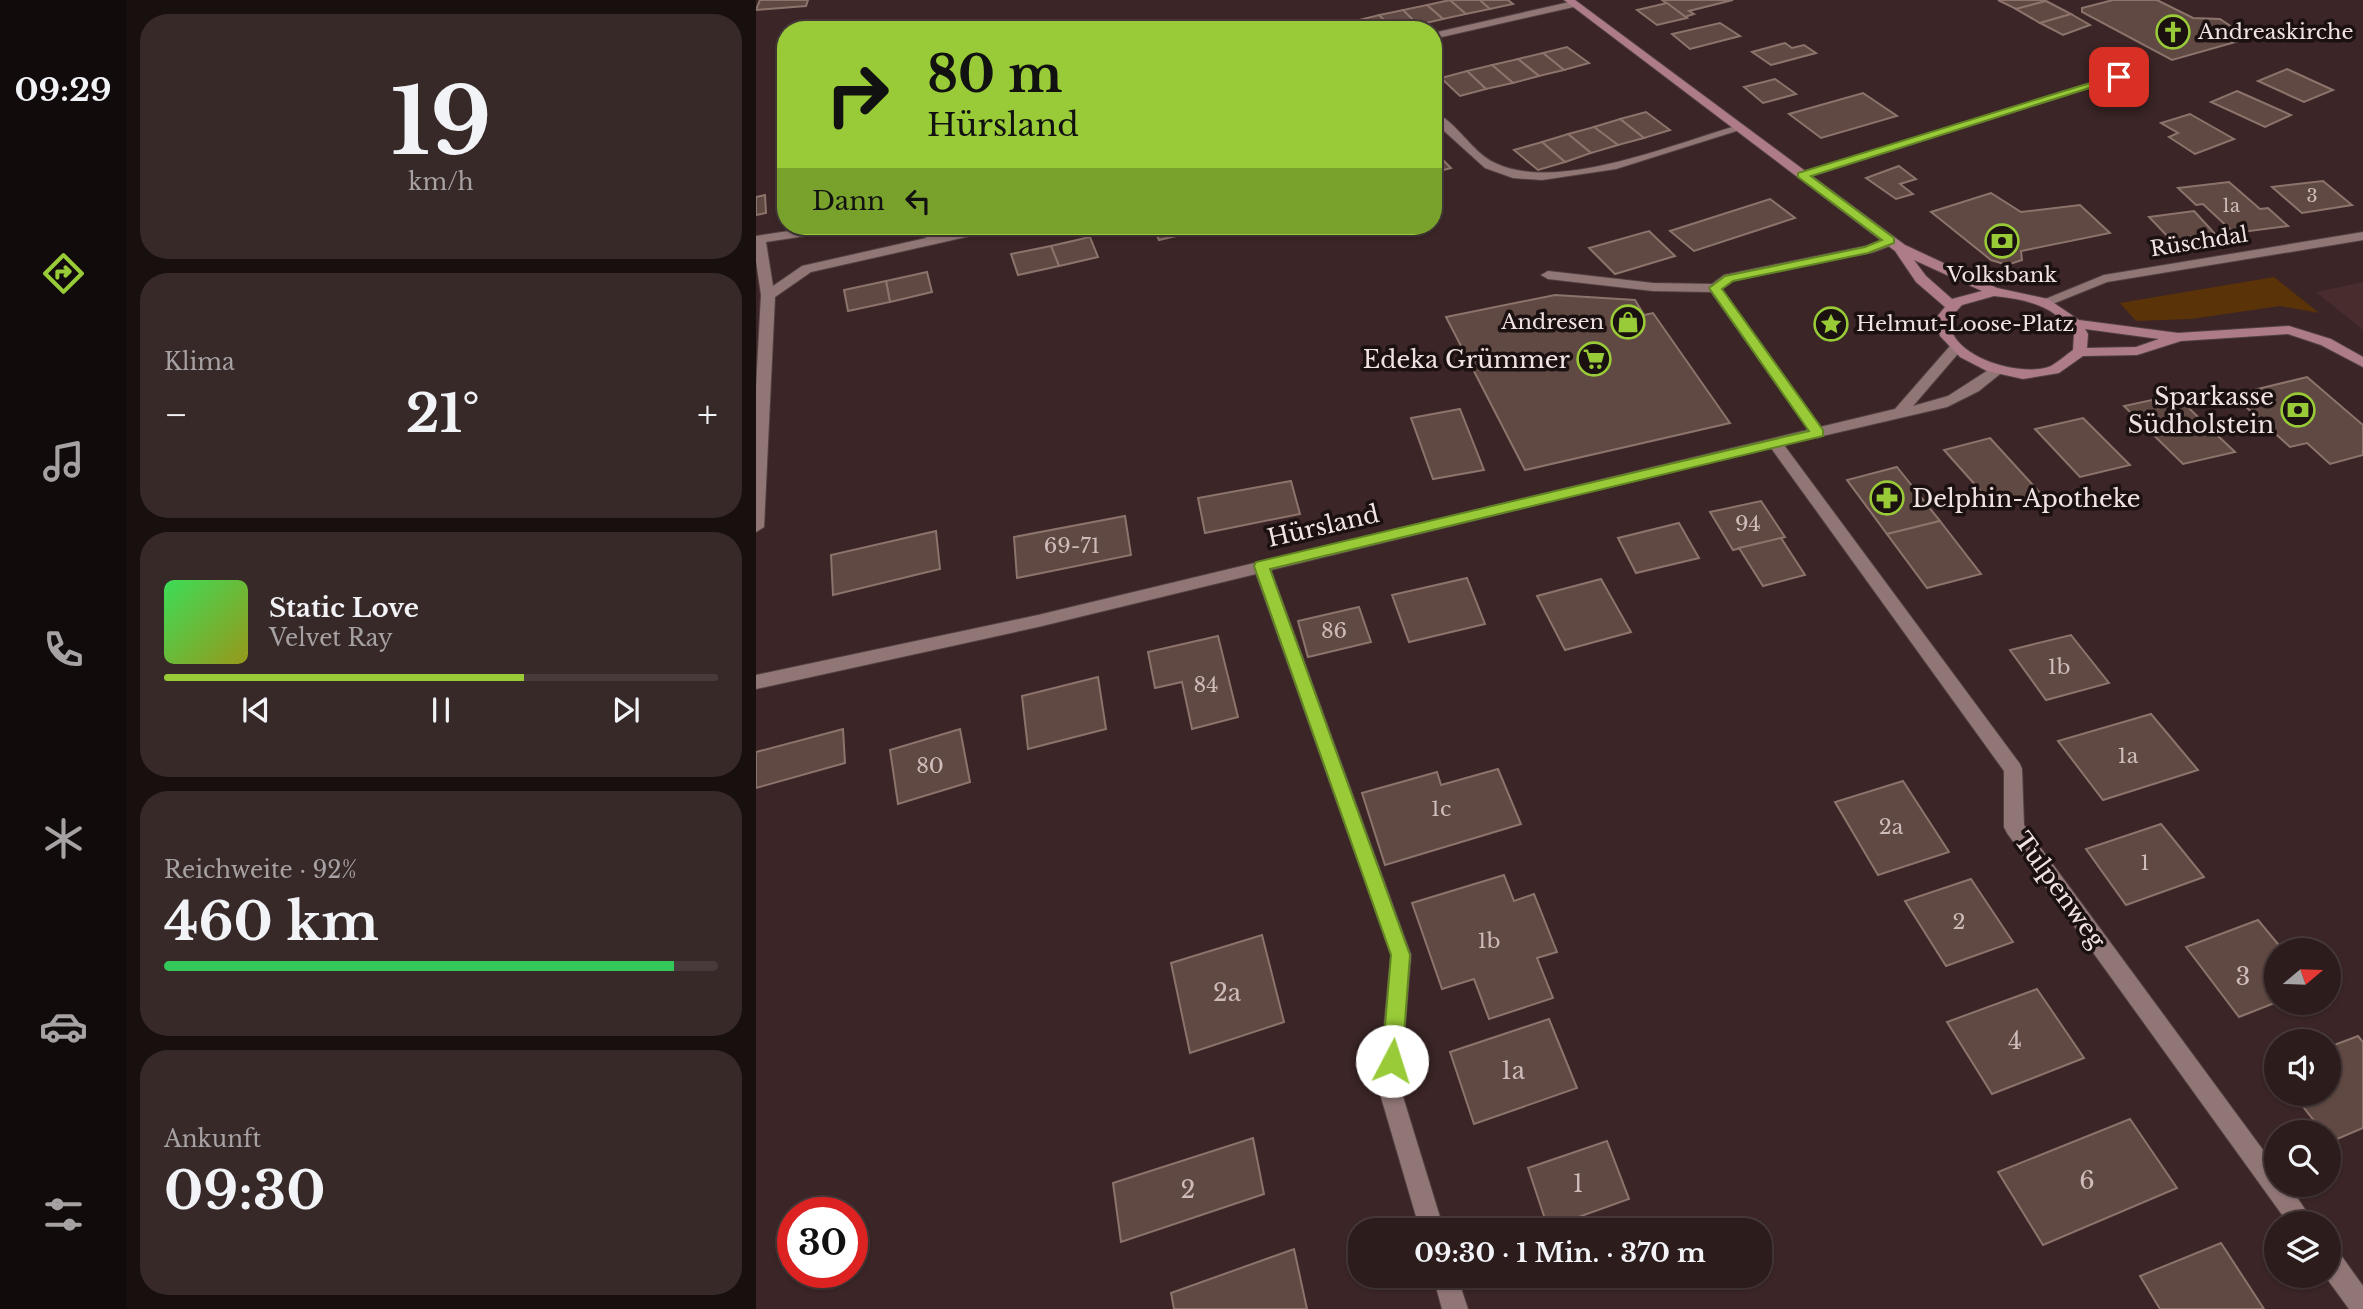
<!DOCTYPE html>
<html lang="de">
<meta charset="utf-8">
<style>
body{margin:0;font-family:"Libre Baskerville",serif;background:#382929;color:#f1f3f6;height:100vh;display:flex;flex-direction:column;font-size:26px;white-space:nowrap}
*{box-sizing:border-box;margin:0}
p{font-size:23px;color:#a6a1a3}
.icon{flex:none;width:38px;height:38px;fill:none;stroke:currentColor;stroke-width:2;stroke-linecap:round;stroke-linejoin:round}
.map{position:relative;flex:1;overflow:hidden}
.panel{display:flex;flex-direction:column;gap:14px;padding:14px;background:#180f0f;width:630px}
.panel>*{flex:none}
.banner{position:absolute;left:21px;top:21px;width:665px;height:214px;border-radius:28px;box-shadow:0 2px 5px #0004,0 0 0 2px #483a3b;background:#98cb37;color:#111;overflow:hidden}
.needle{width:46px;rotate:71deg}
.fabs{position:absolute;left:1508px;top:938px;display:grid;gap:14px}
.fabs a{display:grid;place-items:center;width:77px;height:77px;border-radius:50%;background:#2c1c1c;box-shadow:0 2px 5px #0004,0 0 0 2px #483a3b;font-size:35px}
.speed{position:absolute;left:21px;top:1197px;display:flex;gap:14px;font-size:35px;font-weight:700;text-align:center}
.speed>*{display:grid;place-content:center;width:91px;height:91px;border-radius:50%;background:#2c1c1c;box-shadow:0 2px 5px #0004,0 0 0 2px #483a3b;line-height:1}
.speed .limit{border:10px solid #d22;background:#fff;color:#111}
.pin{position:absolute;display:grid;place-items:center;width:60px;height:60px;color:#fff;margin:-30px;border-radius:14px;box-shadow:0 4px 10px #0006}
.me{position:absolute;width:77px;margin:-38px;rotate:5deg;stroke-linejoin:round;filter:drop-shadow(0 0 5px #0008)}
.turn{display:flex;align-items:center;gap:24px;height:147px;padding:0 35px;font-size:32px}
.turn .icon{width:91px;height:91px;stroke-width:2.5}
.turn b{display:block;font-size:49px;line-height:60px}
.then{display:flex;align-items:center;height:66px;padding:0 35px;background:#0003;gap:14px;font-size:26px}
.big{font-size:52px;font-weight:800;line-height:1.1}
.panel .tile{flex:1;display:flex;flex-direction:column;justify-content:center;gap:10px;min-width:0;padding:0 24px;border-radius:28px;background:#382929}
.panel .dial{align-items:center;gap:0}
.dial b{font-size:91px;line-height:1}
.song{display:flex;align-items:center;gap:21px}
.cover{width:84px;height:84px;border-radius:10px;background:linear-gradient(135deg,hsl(130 70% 55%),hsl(60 70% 35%))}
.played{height:7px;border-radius:4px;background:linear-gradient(90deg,#98cb37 65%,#483a3b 65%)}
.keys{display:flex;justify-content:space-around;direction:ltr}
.heat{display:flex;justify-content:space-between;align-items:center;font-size:38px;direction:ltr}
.charge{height:10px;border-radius:5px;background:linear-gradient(90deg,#34c759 92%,#483a3b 0)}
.trip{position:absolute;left:592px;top:1218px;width:424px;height:70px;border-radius:28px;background:#2c1c1c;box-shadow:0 2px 5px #0004,0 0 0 2px #483a3b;font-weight:800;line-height:70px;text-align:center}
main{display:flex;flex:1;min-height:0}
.tab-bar{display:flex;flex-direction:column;width:126px;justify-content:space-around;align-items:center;background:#120b0b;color:#a6a1a3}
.tab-bar .icon{width:49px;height:49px}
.tab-bar .active{color:#98cb37}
.tab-bar b{font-size:32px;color:#f1f3f6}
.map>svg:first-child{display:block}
.built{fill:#492c2d}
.green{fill:#5b3308}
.building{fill:#604942;stroke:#8c746c;stroke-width:2}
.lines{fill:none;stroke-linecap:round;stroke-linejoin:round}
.lane-casing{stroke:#534142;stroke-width:2}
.street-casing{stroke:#534142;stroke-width:2}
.secondary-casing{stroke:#534142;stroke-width:2}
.lane{fill:#917676;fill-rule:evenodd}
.street{fill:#917676;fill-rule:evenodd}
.secondary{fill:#ad7c88;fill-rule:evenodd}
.route{fill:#98cb37;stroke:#638424;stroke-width:2}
.labels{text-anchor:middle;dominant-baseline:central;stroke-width:7;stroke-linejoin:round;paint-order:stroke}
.far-number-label{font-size:18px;fill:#cebcbb}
.far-poi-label{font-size:21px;fill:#f2e3e3;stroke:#1b1111;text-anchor:start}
.far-street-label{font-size:21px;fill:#f2e3e3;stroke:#1b1111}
.number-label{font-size:21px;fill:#cebcbb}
.poi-label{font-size:24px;fill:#f2e3e3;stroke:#1b1111;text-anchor:end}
.street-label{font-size:24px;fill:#f2e3e3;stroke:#1b1111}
.near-number-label{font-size:24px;fill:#cebcbb}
</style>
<main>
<nav class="tab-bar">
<b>09:29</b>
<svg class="icon active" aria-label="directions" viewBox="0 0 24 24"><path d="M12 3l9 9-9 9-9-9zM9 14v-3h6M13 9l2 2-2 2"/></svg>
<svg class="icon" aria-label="music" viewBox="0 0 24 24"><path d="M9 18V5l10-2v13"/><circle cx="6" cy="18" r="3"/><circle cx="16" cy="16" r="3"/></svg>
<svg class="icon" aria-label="phone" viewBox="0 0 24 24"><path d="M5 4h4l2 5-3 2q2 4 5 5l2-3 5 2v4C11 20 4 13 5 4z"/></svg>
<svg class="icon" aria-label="climate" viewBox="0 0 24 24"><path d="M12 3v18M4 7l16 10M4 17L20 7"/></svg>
<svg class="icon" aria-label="car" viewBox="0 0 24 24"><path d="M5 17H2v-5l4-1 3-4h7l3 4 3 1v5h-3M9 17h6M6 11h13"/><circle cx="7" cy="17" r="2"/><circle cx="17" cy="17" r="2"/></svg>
<svg class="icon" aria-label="filters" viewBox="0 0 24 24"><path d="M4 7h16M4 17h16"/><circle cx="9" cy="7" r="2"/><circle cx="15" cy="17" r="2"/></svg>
</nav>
<section class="panel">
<div class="tile dial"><b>19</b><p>km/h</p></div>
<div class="tile"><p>Klima</p>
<div class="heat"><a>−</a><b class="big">21°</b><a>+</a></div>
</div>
<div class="tile">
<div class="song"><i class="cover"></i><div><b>Static Love</b><p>Velvet Ray</p></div></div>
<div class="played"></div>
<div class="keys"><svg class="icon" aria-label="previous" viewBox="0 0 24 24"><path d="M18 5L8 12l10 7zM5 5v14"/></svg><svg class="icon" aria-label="pause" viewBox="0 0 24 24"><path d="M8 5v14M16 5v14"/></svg><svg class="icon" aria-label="next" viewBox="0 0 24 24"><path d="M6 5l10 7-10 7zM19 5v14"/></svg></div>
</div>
<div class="tile"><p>Reichweite · 92%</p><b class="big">460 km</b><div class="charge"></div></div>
<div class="tile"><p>Ankunft</p><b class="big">09:30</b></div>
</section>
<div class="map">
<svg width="1607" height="1309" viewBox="0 0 1607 1309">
<rect width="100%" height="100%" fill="#3b2526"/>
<polygon class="built" points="1607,282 1607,330 1560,292"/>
<polygon class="green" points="1518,277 1563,313 1524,306 1435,319 1380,321 1364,303"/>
<g class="building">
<polygon points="4,0 52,0 50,6 0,10"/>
<polygon points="694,0 710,14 687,19 671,5"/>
<polygon points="694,0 724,0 734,9 710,14"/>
<polygon points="724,0 752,0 757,4 734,9"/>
<polygon points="906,0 977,0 933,11 938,14 929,17"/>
<polygon points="1242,0 1289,0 1290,1 1260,9"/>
<polygon points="1357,0 1401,0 1437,18 1464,19 1476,27 1468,34 1483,41 1416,60 1326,12 1326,8"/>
<polygon points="1290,1 1315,14 1284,23 1260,9"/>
<polygon points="911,3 931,18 901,25 881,10"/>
<polygon points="671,5 687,19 662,25 647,10"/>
<polygon points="647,10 662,25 638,30 623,15"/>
<polygon points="1315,14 1334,25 1307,35 1284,23"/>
<polygon points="623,15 638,30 608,30 599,21"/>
<polygon points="964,23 984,36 934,49 916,34"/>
<polygon points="1029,43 1036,48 1048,45 1060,53 1015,65 996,52"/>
<polygon points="811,47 833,63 808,70 787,53"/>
<polygon points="787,53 808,70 783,76 762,59"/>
<polygon points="762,59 783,76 757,83 736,65"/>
<polygon points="736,65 757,83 730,89 711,71"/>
<polygon points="1531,69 1577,90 1548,102 1502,81"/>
<polygon points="711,71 730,89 704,96 685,78"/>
<polygon points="1019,79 1040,94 1007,103 988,87"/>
<polygon points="1481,91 1535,115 1509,127 1455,102"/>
<polygon points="1107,93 1141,116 1065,138 1033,114"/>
<polygon points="890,112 914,130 888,138 864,119"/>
<polygon points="1434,114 1478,139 1439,154 1413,137 1422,133 1405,123"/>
<polygon points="864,119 888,138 862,145 838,127"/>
<polygon points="838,127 862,145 835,153 812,134"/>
<polygon points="812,134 835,153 809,162 786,142"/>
<polygon points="786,142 809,162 782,170 758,150"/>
<polygon points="681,154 695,168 677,173 677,155"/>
<polygon points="1143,166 1160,179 1144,184 1157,194 1140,199 1110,178"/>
<polygon points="1567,181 1596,205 1546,213 1516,187"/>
<polygon points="1473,182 1504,209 1512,208 1532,226 1478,233 1447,204 1440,205 1422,188"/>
<polygon points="1235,193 1265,212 1324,205 1354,233 1265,251 1266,260 1251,265 1235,260 1175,212"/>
<polygon points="9,195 10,213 0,215 0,197"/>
<polygon points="1014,199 1039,218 938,251 914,231"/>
<polygon points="1438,211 1460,235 1415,240 1393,217"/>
<polygon points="396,226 443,226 445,230 403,240"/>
<polygon points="893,231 919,256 859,274 833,248"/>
<polygon points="334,237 342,257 303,266 295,246"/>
<polygon points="295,246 303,266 262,275 255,254"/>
<polygon points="171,272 176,292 134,302 130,281"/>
<polygon points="130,281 134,302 92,311 88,290"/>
<polygon points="799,295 879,300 888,315 897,313 974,423 769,470 690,317"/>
<polygon points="1551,377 1607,425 1607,455 1574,464 1551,443 1534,447 1477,395"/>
<polygon points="1419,395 1479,452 1427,464 1368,406"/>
<polygon points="704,409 728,470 677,479 655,418"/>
<polygon points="1327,418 1374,465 1324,477 1279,429"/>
<polygon points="1234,438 1286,495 1240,508 1188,450"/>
<polygon points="1141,467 1184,521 1131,534 1091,480"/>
<polygon points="535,481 544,514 449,533 442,498"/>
<polygon points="1005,501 1029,537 977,550 954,512"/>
<polygon points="369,516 375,555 261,578 258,537"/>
<polygon points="1184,521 1225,574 1171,588 1131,534"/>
<polygon points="923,523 943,558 880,573 862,538"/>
<polygon points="180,531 184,569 77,595 75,555"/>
<polygon points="1025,538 1049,575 1007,586 983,548"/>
<polygon points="711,578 729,624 653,642 636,595"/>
<polygon points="845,579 875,632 809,650 781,596"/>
<polygon points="603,607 615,642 552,657 542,621"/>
<polygon points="1315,635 1353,683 1290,700 1254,650"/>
<polygon points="462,636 482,717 436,729 426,682 399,688 392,652"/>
<polygon points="342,677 350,729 272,749 266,696"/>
<polygon points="1395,714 1442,770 1347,800 1302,741"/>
<polygon points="87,729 89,763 0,788 0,752"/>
<polygon points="204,729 214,782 142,804 134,750"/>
<polygon points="742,769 765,824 629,865 606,793 681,772 685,785"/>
<polygon points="1147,781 1193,852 1122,875 1079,802"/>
<polygon points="1405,824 1448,877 1370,905 1330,849"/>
<polygon points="748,875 758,901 778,894 801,952 781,958 797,998 733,1019 718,979 686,989 656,903"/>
<polygon points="1215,879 1257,942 1190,966 1149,901"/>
<polygon points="1502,920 1527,950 1521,950 1521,1002 1483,1017 1430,947"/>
<polygon points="506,935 528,1022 434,1053 415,963"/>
<polygon points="1281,989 1328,1058 1236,1094 1191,1022"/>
<polygon points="793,1019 821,1088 718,1124 694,1052"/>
<polygon points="1602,1036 1607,1042 1607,1128 1574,1142 1573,1132 1567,1132 1537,1094 1573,1094 1573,1047"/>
<polygon points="1374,1119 1421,1188 1287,1245 1242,1172"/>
<polygon points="497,1138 508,1194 365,1242 357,1183"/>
<polygon points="851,1141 873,1199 792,1228 772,1168"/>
<polygon points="1465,1243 1508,1309 1404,1309 1384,1276"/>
<polygon points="538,1249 551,1309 418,1309 415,1293"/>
</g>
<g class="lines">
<defs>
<g id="lane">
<polygon points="1359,75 1368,77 1050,178 1040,175"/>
<polygon points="1134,237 1140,241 1139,244 1118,252 977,281 966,289 1069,433 1062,438 1057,436 955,292 897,291 792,279 785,275 792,271 897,283 956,284 968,275 1110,246"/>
</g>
<g id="street">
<polygon points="818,1 823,4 822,6 677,39 677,33"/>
<path d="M677 112C701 121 715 152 739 163 800 193 917 144 980 126L990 128 860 169 786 180 757 178 729 168 677 121Z"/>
<polygon points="66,226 95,226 89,230 10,242 17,286 46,266 170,238 166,226 178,226 182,235 225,226 247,226 241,230 55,272 19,297 8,527 0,532 0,387 5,295 0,261 0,236"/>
<polygon points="1607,232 1607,240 1351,282 1294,305 1289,306 1282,302 1348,275"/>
<polygon points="1199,345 1206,349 1157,406 1192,396 1237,367 1247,367 1249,370 1223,391 1191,407 1028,445 1264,764 1266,769 1268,825 1521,1169 1521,1185 1533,1185 1558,1223 1532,1223 1251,833 1248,827 1248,771 1015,448 515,570 655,955 644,1087 688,1230 664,1230 622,1087 635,955 500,574 282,627 0,689 0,675 282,615 1139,409 1194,346"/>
<polygon points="1573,1248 1582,1251 1607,1286 1607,1309 1593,1309 1569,1276 1573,1276"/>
<polygon points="677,1276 701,1276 712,1309 686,1309"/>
</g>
<path id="secondary" d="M808 0H819L1149 245 1241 288 1292 299 1323 320 1422 333 1533 326 1575 339 1607 357V367L1565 345 1532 334 1425 341 1381 355 1327 356 1303 373 1267 379 1231 371 1204 357 1184 336 1180 318 1189 307 1160 282 1139 251ZM1158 260 1226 291 1196 299 1170 276ZM1238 296C1270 299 1300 306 1318 334L1317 350C1310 355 1302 362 1295 366 1269 377 1210 361 1197 334 1195 330 1195 323 1194 318L1206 305ZM1329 329 1403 339 1380 347 1331 348 1332 334Z"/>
</defs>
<use href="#lane" class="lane-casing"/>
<use href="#street" class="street-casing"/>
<use href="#secondary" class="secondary-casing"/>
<use href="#lane" class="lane"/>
<use href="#street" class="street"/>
<use href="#secondary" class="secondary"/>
</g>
<polygon class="route" points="1360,75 1368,77 1055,176 1138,238 1138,243 1112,253 977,281 966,289 1067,430 1067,436 514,569 654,955 646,1061 643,1068 636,1071 628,1068 626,1061 635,955 498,566 500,562 1053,431 953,288 969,276 1109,247 1126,240 1042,177 1042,173"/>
<defs>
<symbol id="church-ring" viewBox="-11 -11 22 22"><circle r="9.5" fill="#1b1111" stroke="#98cb37" stroke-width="1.5"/><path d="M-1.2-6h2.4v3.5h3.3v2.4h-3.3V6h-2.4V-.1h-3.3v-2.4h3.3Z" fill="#98cb37"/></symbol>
<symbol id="bank-ring" viewBox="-11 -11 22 22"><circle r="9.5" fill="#1b1111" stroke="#98cb37" stroke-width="1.5"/><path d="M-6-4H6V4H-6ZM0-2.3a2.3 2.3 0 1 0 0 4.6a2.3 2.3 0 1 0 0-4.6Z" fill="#98cb37"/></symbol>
<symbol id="shop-ring" viewBox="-11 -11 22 22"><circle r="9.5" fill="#1b1111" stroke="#98cb37" stroke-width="1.5"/><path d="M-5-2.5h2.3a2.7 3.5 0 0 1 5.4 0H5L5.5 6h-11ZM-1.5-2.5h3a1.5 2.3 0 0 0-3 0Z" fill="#98cb37"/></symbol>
<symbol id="sight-ring" viewBox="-11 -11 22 22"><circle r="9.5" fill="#1b1111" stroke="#98cb37" stroke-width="1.5"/><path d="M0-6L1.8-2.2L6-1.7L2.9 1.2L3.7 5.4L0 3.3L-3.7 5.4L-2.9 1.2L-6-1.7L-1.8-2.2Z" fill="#98cb37"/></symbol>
<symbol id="supermarket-ring" viewBox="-11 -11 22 22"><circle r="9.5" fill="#1b1111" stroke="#98cb37" stroke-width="1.5"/><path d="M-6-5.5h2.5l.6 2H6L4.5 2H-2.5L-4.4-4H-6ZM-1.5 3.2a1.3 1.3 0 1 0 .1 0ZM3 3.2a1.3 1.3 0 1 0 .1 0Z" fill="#98cb37"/></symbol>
<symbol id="pharmacy-ring" viewBox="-11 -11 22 22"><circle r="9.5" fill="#1b1111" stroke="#98cb37" stroke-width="1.5"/><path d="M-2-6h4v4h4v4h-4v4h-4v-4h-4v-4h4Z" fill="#98cb37"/></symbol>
</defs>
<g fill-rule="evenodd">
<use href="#church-ring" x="1398" y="13" width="38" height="38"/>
<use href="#bank-ring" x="1227" y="222" width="38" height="38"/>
<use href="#shop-ring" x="853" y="303" width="38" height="38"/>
<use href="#sight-ring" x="1056" y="305" width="38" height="38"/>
<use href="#supermarket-ring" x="819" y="340" width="38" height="38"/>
<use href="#bank-ring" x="1523" y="391" width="38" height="38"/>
<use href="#pharmacy-ring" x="1112" y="479" width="38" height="38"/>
</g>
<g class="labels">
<g class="far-number-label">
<text x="1556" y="196">3</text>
<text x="1475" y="206">1a</text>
</g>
<g class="far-poi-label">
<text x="1442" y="32">Andreaskirche</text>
<text x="1246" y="275" text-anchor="middle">Volksbank</text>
<text x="848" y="322" text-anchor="end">Andresen</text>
<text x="1100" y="324">Helmut-Loose-Platz</text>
</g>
<g class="far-street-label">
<text transform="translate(1443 242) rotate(-9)">Rüschdal</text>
</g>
<g class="number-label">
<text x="992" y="524">94</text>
<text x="316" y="546">69-71</text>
<text x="578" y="631">86</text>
<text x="1303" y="667">1b</text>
<text x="450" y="685">84</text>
<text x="1372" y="756">1a</text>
<text x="174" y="766">80</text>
<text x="685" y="809">1c</text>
<text x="1135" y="827">2a</text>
<text x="1389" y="863">1</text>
<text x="1203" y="922">2</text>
<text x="733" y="941">1b</text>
</g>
<g class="poi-label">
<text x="814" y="359">Edeka Grümmer</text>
<text x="1518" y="396">Sparkasse<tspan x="1518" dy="28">Südholstein</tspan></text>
<text x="1156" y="498" text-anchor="start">Delphin-Apotheke</text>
</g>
<g class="street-label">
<text transform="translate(567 526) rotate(-13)">Hürsland</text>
<text transform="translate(1304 890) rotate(54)">Tulpenweg</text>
</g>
<g class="near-number-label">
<text x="1487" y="976">3</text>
<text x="471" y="992">2a</text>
<text x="1259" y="1040">4</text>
<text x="757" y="1070">1a</text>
<text x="1331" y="1180">6</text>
<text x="822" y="1183">1</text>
<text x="432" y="1189">2</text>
</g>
</g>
</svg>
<div class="fabs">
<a><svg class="needle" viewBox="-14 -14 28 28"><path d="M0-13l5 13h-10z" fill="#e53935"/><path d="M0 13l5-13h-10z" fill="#a6a1a3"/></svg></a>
<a><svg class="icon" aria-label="sound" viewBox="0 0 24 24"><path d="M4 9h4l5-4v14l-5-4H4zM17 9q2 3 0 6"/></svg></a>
<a><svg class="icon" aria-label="search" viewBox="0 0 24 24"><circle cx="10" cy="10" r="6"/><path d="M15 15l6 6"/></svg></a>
<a><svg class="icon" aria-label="layers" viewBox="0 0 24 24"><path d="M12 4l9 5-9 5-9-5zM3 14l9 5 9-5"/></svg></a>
</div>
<div class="speed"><div class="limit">30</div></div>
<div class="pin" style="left:1363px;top:77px;background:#d93025"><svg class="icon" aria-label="arrive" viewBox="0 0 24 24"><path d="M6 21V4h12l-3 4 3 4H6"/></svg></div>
<svg class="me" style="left:636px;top:1061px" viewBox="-20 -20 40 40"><circle r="19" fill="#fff"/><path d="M0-13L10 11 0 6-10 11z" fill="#98cb37"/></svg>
<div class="trip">09:30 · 1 Min. · 370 m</div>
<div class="banner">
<div class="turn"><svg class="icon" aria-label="right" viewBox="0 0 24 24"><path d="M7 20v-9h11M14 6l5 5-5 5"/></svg><div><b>80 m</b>Hürsland</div></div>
<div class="then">Dann<svg class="icon" aria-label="left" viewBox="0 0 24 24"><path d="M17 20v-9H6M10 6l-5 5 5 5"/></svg></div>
</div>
</div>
</main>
